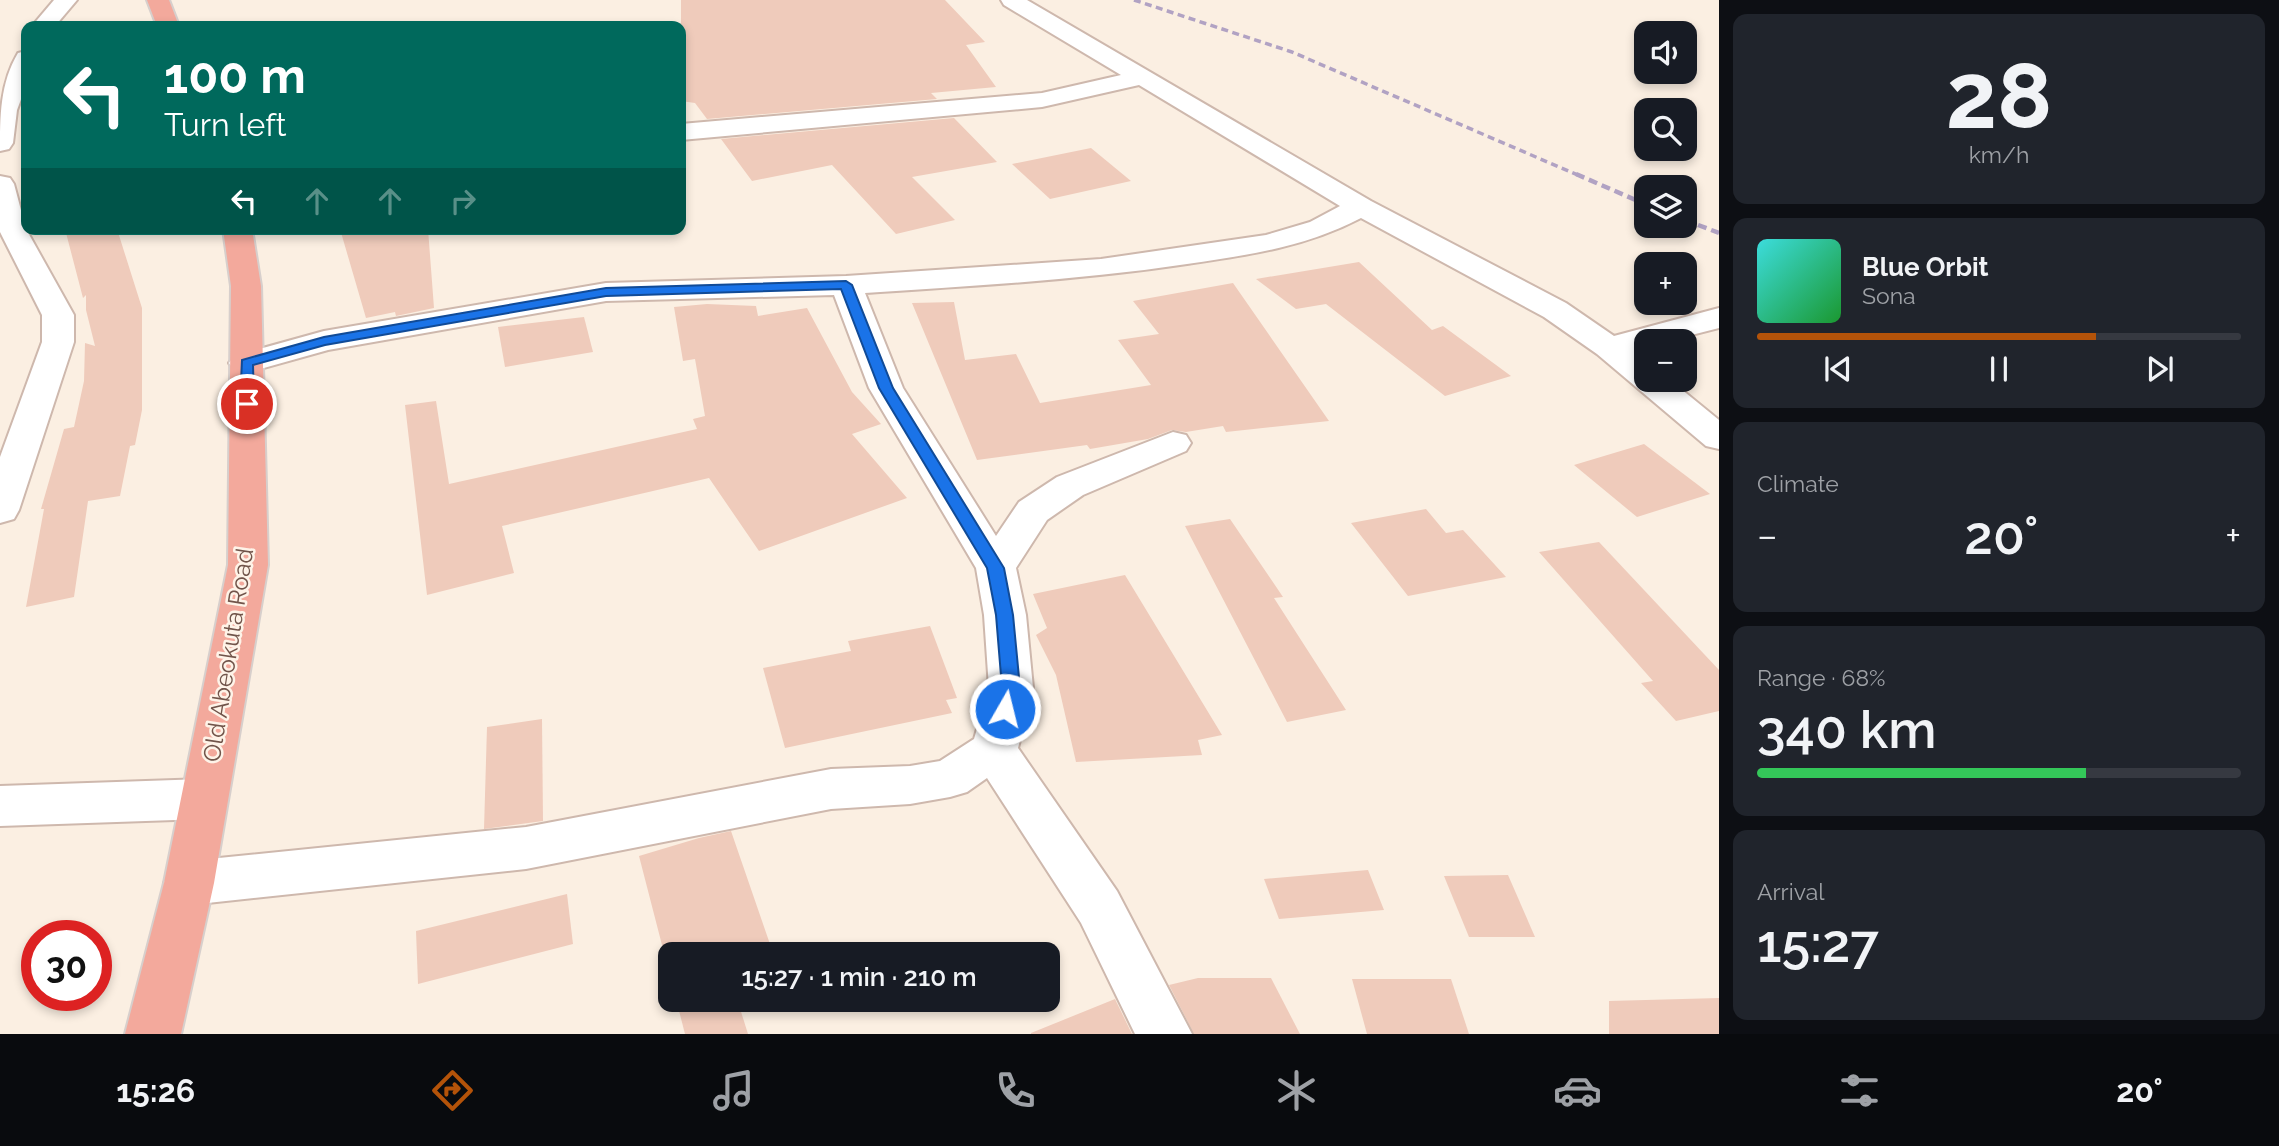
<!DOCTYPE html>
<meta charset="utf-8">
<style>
body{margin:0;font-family:Raleway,sans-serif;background:#20242c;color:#f1f3f6;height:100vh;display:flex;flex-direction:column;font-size:26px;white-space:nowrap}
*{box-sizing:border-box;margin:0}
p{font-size:23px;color:#9ea1a6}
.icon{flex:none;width:38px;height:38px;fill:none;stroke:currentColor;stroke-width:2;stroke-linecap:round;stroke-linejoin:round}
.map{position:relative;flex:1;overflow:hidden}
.sheet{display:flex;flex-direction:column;gap:14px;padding:14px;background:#0d0f14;width:560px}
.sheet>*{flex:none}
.hud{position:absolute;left:21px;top:21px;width:665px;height:214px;border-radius:14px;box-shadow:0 4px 10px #0003;background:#00695c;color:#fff;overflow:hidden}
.tools{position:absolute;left:1634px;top:21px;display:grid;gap:14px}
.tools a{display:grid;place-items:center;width:63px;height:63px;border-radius:14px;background:#171b24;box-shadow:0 4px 10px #0003;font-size:35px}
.speed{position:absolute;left:21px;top:920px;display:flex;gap:14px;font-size:35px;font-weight:700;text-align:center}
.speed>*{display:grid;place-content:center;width:91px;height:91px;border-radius:50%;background:#171b24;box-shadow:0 4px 10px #0003;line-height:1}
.speed .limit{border:10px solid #d22;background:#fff;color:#111}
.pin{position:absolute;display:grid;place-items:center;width:60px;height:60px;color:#fff;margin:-30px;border:4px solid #fff;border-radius:50%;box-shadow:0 2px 7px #0007}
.me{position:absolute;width:77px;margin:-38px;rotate:8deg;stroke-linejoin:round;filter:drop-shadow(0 0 5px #0008)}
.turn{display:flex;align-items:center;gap:24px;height:147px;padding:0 28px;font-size:32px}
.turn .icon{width:91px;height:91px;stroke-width:2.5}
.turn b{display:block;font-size:49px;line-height:60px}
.lanes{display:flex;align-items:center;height:66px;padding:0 28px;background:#0003;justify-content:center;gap:35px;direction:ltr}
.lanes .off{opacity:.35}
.big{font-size:52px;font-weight:600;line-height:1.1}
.sheet .card{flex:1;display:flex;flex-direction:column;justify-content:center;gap:10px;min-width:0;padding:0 24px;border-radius:14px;background:#20242c}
.sheet .dial{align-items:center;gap:0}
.dial b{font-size:91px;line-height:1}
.song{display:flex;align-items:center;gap:21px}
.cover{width:84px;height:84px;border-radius:10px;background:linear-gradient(135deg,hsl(180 70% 55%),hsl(130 70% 35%))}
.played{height:7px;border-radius:4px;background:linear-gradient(90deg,#b45309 70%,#363941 70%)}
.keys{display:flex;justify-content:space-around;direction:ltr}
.heat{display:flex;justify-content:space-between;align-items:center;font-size:38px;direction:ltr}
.charge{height:10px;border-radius:5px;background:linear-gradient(90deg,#34c759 68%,#363941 0)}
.trip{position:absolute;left:658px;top:942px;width:402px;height:70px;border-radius:14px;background:#171b24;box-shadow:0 4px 10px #0003;font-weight:600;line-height:70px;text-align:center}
.dock{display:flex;height:112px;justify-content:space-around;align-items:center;background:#090b0e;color:#9ea1a6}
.dock .icon{width:49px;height:49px}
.dock .current{color:#b45309}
.dock b{font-size:32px;color:#f1f3f6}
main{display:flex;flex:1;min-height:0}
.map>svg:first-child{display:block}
.building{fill:#efcbbb}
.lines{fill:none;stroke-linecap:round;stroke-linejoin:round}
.street-casing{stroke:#ceb8ad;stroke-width:4}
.highway-casing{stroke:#d7cfcc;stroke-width:4}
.street{fill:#fff;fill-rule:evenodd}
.highway{fill:#f3a99c;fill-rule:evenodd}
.rail-far1{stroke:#b1a2c3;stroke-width:3.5;stroke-dasharray:7 4.5;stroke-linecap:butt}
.rail{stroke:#b1a2c3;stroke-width:4.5;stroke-dasharray:9 5;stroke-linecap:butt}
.route{fill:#1a73e8;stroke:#114b97;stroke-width:2}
.labels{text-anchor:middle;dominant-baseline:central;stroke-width:5;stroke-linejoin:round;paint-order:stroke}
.street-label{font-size:24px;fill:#71544a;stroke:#fef3e8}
</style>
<main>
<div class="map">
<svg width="1719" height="1034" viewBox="0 0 1719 1034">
<rect width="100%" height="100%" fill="#fbefe2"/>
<g class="building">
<polygon points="681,0 945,0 985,42 966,45 996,87 931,93 937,99 707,119 695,103 681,101"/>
<polygon points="954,118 997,162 912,177 955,220 896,234 832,165 752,181 721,139"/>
<polygon points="1091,148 1131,181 1050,199 1012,164"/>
<polygon points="65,229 117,229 142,308 142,410 135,445 130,446 120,496 88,501 74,597 26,607 44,509 41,509 64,429 74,427 84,381 85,343 95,346 86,310 86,295 83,298"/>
<polygon points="340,229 428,229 434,308 396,316 395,312 366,318"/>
<polygon points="1359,262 1432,330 1443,326 1511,376 1445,396 1326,304 1296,309 1256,279"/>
<polygon points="1233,283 1329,421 1226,432 1223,426 1186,432 1172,430 1148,439 1090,449 1087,445 977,460 912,303 954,302 965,360 1016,354 1040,403 1151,385 1118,340 1159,334 1133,301"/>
<polygon points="707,304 756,306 758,316 807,308 852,392 881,424 852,434 907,498 759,551 709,478 502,526 514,573 427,595 405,405 436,401 449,484 697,429 693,419 705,416 695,359 683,361 674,307"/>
<polygon points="584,317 593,352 505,367 498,327"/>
<polygon points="1644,444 1710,494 1637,517 1574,465"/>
<polygon points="1426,509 1446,533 1463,530 1506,577 1408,596 1351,523"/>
<polygon points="1230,519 1283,597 1274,598 1346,710 1287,722 1185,526"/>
<polygon points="1599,542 1719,670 1719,711 1676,721 1641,683 1653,681 1539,552"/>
<polygon points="1125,575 1222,735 1198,740 1202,755 1076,762 1056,675 1036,635 1047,628 1033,594"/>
<polygon points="930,626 957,698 946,700 952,713 785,748 763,668 851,651 848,641"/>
<polygon points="542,719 543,821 484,829 487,727"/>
<polygon points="731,831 771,947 751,954 670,954 670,976 639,856 699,838"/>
<polygon points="1368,870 1384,910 1279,919 1264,879"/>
<polygon points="1508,875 1535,937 1469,937 1444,876"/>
<polygon points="567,894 573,944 418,984 416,931"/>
<polygon points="1198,978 1271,978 1300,1034 1194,1034 1169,985"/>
<polygon points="1352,979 1451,979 1469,1034 1367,1034"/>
<polygon points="1719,998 1719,1034 1609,1034 1609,1001"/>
<polygon points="676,999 737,999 748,1034 685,1034"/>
<polygon points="1115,999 1132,1034 1031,1034 1031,1033"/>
</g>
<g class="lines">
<defs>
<g id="street">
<polygon points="54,0 77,0 55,26 32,26"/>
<path d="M1001 0H1027L1371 201 1566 303 1614 336 1719 308V328L1668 341H1647V347L1634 351 1647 361V380H1670L1719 420V449L1706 446 1597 354 1544 317 1361 218C1306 247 1248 255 1187 264 1080 280 973 286 865 293L903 388 996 536 1019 502 1057 477 1173 432 1186 435 1191 443 1186 451 1083 495 1047 520 1016 568 1026 615 1033 688 1018 748 1117 891 1192 1034H1135L1081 923 987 778 967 792 950 797 910 804 831 809 526 869 189 905 171 899 164 883 171 867 189 861 526 827 831 769 910 766 940 761 974 739 989 688 984 615 976 568 869 388 834 295 606 301 328 350 246 373 234 370 229 363 234 356 324 331 606 283 846 276 1101 259 1266 235 1310 222 1340 206 1139 85 1042 107 681 140V124L1042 93 1121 75 1004 5Z"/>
<path d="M26 51V86L17 110 13 143 9 149 0 151C0 116 0 83 18 53Z"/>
<polygon points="0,176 10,178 14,184 26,229 74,315 74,342 19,510 14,519 0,523 0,457 42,342 42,315 0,232"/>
<polygon points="204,779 221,785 228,799 221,813 204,819 0,826 0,786"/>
</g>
<g id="highway">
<polygon points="147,0 169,0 179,26 157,26"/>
<polygon points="223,229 252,229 261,286 268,565 214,883 181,1034 125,1034 164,883 228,565 231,286"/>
</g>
</defs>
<use href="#street" class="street-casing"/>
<use href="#highway" class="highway-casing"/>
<use href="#street" class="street"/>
<use href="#highway" class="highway"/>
<polyline class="rail-far1" points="1134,0 1292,52 1580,176"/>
<g class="rail">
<polyline points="1576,174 1647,205"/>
<polyline points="1685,220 1719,233"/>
</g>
</g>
<polygon class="route" points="846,281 852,285 893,388 1004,568 1013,615 1020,688 1012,714 1005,716 998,714 996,709 1002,688 996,615 987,568 879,388 841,289 606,296 325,345 253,365 254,404 247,408 240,404 242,360 324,337 606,288"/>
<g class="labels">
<g class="street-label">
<text transform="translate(228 655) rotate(-81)">Old Abeokuta Road</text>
</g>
</g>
</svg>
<div class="tools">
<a><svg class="icon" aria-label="sound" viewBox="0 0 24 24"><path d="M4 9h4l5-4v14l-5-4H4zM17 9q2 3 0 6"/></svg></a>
<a><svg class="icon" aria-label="search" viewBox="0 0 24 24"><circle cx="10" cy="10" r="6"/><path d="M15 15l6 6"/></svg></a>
<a><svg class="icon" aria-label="layers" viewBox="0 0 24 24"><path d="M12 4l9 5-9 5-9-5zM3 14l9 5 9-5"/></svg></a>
<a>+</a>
<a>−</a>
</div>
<div class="speed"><div class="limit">30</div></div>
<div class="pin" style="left:247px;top:404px;background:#d93025"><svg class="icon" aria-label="arrive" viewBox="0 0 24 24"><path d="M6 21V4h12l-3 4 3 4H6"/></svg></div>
<svg class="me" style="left:1005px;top:709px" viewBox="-20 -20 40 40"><circle r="17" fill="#1a73e8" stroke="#fff" stroke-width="3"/><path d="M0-11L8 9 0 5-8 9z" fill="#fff"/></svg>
<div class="trip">15:27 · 1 min · 210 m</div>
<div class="hud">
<div class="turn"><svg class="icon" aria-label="left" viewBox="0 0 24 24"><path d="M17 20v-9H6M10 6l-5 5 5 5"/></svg><div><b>100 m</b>Turn left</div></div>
<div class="lanes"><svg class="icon" aria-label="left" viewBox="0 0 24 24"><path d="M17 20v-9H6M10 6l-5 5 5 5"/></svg><svg class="icon off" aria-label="ahead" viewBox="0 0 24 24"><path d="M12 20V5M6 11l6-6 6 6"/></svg><svg class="icon off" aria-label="ahead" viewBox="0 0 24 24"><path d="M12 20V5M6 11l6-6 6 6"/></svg><svg class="icon off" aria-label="right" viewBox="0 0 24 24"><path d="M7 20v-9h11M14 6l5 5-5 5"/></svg></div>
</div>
</div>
<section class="sheet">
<div class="card dial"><b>28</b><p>km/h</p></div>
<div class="card">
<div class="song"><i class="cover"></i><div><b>Blue Orbit</b><p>Sona</p></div></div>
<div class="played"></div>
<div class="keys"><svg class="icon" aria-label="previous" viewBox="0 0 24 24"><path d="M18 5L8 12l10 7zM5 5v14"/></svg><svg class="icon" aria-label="pause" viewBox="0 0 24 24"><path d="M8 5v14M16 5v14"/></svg><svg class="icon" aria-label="next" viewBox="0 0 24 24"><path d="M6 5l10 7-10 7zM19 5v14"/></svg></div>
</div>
<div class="card"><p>Climate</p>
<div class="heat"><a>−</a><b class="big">20°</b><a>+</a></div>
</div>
<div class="card"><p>Range · 68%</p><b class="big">340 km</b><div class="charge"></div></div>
<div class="card"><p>Arrival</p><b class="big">15:27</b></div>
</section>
</main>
<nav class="dock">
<b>15:26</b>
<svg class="icon current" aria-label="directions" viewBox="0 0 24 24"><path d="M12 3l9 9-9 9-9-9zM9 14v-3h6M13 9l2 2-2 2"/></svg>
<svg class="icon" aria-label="music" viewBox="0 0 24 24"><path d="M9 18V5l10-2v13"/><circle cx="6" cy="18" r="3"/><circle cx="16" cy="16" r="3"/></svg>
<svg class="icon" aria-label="phone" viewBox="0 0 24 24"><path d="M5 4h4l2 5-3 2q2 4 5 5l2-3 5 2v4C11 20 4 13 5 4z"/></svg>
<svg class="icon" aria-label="climate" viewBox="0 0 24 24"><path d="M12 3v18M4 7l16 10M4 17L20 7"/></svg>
<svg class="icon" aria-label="car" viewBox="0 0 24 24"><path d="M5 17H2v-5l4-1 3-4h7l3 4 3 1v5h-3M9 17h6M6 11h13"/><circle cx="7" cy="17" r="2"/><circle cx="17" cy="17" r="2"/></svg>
<svg class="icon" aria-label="filters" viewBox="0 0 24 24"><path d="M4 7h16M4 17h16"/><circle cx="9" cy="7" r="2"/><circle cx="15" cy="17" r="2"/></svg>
<b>20°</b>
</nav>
